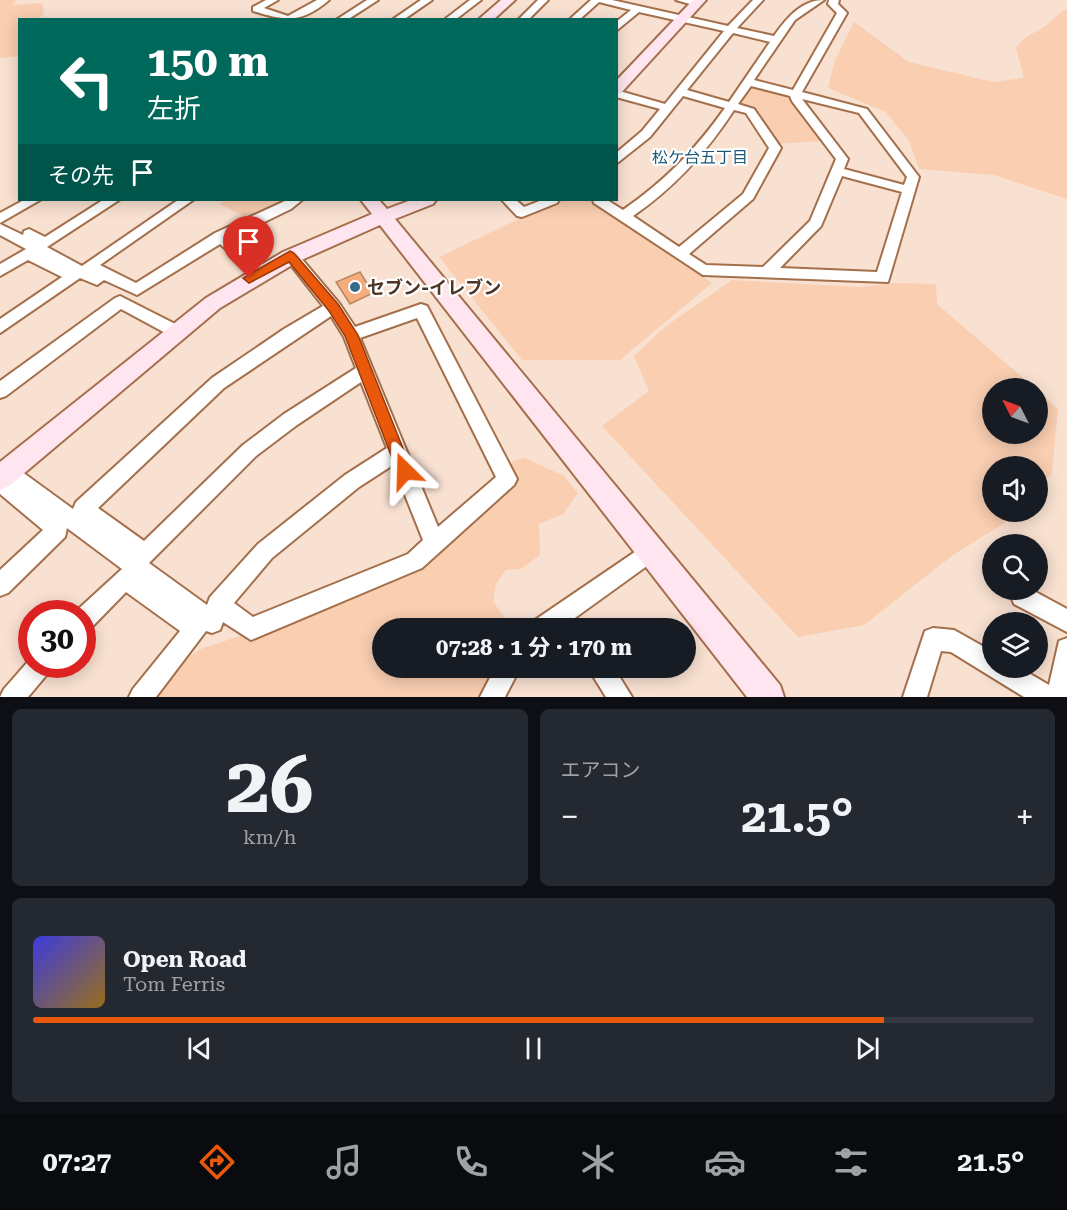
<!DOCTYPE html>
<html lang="ja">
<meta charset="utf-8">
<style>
body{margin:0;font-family:"Roboto Serif","Noto Sans JP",serif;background:#242831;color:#f1f3f6;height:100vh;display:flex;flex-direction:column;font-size:22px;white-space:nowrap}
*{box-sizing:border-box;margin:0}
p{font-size:20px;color:#9ea1a6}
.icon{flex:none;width:33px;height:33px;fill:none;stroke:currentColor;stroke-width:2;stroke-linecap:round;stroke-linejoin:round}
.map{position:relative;height:697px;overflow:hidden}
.side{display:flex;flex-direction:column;gap:12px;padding:12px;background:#0d0f14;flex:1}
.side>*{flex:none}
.hud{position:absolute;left:18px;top:18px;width:600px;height:183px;border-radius:0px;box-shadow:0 3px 15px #0003;background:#00695c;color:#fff;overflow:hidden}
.needle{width:39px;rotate:312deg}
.controls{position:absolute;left:982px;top:378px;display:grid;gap:12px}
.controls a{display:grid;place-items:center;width:66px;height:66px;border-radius:50%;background:#171b24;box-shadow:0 3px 15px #0003;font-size:30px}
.speed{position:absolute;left:18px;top:600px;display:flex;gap:12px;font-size:30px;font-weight:700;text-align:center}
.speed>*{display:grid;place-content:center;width:78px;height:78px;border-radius:50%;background:#171b24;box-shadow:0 3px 15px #0003;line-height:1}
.speed .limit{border:9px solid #d22;background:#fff;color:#111}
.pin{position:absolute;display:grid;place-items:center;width:51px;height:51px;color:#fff;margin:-62px -26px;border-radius:50% 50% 50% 0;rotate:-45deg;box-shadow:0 0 6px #0007}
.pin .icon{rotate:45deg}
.me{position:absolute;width:66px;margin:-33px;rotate:338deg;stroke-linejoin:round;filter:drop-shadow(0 0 4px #0008)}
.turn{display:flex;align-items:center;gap:21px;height:126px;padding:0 30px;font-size:27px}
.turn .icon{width:78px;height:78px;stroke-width:2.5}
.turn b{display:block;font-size:42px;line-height:51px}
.then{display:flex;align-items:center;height:57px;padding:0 30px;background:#0003;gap:12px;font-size:22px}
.big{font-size:45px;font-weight:700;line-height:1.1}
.side .widget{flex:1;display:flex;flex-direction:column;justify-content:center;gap:9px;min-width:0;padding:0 21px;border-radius:9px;background:#242831}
.side .dial{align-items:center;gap:0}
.dial b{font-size:78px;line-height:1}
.song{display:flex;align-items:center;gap:18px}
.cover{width:72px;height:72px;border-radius:9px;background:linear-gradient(135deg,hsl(240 70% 55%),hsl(40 70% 35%))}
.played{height:6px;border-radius:3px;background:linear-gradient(90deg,#ea580c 85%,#363941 85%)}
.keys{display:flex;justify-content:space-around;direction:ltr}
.heat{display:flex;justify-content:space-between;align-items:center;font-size:33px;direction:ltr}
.side .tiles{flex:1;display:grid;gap:12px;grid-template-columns:1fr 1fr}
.widget:last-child{grid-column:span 2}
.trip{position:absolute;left:372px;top:618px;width:324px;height:60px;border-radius:30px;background:#171b24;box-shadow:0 3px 15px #0003;font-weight:700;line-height:60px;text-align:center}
.tab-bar{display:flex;height:96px;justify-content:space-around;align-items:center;background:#090b0e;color:#9ea1a6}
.tab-bar .icon{width:42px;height:42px}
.tab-bar .current{color:#ea580c}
.tab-bar b{font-size:27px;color:#f1f3f6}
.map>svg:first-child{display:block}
.green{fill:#f9ceb1}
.building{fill:#f4ad7c;stroke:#bd8661;stroke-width:1.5}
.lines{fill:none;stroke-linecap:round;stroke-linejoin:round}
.street-casing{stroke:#a46f4b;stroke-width:4}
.secondary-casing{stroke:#a46f4b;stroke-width:4}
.street{fill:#fff;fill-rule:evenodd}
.secondary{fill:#ffe5ef;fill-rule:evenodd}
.route{fill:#ea580c;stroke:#983908;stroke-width:1.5}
.poi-dot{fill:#366a87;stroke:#fff;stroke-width:2}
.labels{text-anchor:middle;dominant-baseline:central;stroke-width:4.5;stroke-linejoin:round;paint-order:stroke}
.far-neighbourhood-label{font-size:16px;fill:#195877;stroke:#fff}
.poi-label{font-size:18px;font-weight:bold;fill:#4c3525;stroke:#fff;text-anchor:start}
</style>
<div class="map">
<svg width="1067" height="697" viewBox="0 0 1067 697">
<rect width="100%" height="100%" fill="#f9e1d1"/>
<g class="green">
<polygon points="0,0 16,0 13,5 42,3 44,12 39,19 20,20 19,56 0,58"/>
<path d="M1067 9V199L994 175 919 169 909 141 886 112 828 88 834 63 854 22 909 62 993 82 1024 78 1016 48C1028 32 1034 35 1048 24 1055 18 1057 13 1067 9Z"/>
<polygon points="750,84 788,94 822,141 776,144 753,110 736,104"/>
<polygon points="225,200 292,200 285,205 250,219 219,204"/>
<polygon points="559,200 595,200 712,283 620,360 522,360 439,257"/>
<polygon points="732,280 861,287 895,283 936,284 937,304 1035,388 993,388 993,434 1038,434 1038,391 1058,409 1052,473 1038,487 1038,466 993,466 993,512 1015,512 1003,524 953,555 864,625 798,637 602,426 649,391 634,356 666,326"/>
<polygon points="525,458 564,476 578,493 563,514 539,524 540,555 521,569 506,570 496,584 493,602 513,628 382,628 382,668 496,668 479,697 150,697 173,667 201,649 332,605 424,569 448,547 513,475 512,461"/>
</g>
<polygon class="building" points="360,272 373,293 350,304 336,282"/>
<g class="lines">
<defs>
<g id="street">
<path d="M266 0H278L264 8 288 16 317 0H329C301 24 285 21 253 11V7Z"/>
<polygon points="367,0 378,0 347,20 336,20"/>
<polygon points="421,0 432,0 403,20 392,20"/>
<polygon points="470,0 481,0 455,20 444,20"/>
<polygon points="538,0 548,0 528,20 518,20"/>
<path d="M591 0H612L728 26 753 0H763L737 28 774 36C786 19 801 0 824 0L795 20 754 80 793 90 837 13 828 4 829 0H839L838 4 847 13 802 92 867 109 919 177 888 282 703 275 594 203 593 200H607L623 210C665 181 696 149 725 108L683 96 650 137 616 164V153L642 131 660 109 616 97V90L665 104 724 31 639 12 616 31V22L631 10 599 2 579 20H569ZM733 33 770 42 729 102 687 90ZM751 86 790 96 792 101 836 159 810 221 763 267 706 265 689 254 753 199 781 148 754 109 738 104ZM802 99 859 113 907 177 904 185 844 169 848 159ZM734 110 746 113 769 148 743 194 679 247 633 216C675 187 706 153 734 110ZM842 176 902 192 877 272 780 268 821 226Z"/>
<polygon points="676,0 696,0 702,3 697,6"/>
<polygon points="24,200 40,200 0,223 0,213"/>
<polygon points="103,200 119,200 47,247 82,266 178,200 193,200 100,265 136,283 215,233 287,200 302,200 291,209 231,238 266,267 268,271 266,275 256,275 220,244 137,295 104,280 97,285 80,278 0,333 0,319 62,277 28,260 0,276 0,264 26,249 0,235 0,224 23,235 24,231 29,229 45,237"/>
<polygon points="502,200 516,200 524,207 542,200 559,200 557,203 522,217 517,216"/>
<path d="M290 250 295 251 339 303 355 327 421 304 427 306 517 479 514 485 422 568 251 640 223 622 220 630 212 633 206 631 156 697H129L133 689 180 631 126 592 90 629 82 632V614L74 613 122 569 67 528 65 537 8 593 0 596V570L43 530 0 494V466L7 463 14 466 73 509 76 502 212 378 284 329 323 306 283 255ZM331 316 344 337 356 368 284 414 243 445 144 541 98 508 224 388ZM417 318 496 477 438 527 360 338ZM361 382 387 448 345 475 258 544 210 597 207 605 149 563 256 456 297 425ZM393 465 423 540 408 554 253 617 234 603 272 558 359 487Z"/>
<polygon points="120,296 183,328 185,332 183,336 171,336 121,309 6,396 0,398 0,381 115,298"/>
<polygon points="651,541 658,544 661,551 658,558 561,628 532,628 535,620"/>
<polygon points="1014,590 1032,590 1067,609 1067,632 1014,604 1011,596"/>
<polygon points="933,628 954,630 993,652 993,668 1020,668 1049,685 1059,641 1067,638 1067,697 1024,697 951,652 941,651 927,697 903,697 925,631"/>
<polygon points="32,657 32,664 52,664 49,672 28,697 0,697 4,689"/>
<polygon points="495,668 520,668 505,697 480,697"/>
<polygon points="588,668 614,668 632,697 606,697"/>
</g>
<g id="secondary">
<polygon points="501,0 515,0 493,20 478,20"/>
<polygon points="693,0 706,0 621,93 616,94 616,81"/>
<polygon points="361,200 379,200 387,209 411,200 436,200 433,204 395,219 780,685 784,697 747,697 380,225 297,262 220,308 9,486 0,490 0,462 206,298 283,252 372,214"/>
</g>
</defs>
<use href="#street" class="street-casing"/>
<use href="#secondary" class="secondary-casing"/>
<use href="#street" class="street"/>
<use href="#secondary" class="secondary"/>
</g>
<polygon class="route" points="290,251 294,253 338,304 358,335 412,471 410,476 405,478 399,476 345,336 329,311 289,262 253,281 249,283 243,278"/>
<circle class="poi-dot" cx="355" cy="287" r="6"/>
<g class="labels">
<g class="far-neighbourhood-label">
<text x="700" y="157">松ケ台五丁目</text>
</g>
<g class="poi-label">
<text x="367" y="287">セブン-イレブン</text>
</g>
</g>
</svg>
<div class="controls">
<a><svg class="needle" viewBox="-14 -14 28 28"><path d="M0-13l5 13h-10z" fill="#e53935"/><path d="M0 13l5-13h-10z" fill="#9ea1a6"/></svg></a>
<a><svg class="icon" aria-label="sound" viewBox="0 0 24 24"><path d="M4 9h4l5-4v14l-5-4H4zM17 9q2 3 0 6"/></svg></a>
<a><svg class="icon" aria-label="search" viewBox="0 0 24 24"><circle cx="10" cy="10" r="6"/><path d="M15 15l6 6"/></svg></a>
<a><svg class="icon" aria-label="layers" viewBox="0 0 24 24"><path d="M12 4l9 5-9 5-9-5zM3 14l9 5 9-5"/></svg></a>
</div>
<div class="speed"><div class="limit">30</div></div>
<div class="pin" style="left:249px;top:278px;background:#d93025"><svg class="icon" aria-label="arrive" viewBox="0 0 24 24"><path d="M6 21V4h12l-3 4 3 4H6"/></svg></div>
<svg class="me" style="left:405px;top:471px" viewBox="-20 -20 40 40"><path d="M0-17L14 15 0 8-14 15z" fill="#ea580c" stroke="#fff" stroke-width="4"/></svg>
<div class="trip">07:28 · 1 分 · 170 m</div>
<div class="hud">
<div class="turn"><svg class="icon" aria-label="left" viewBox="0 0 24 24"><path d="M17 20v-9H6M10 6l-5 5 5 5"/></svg><div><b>150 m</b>左折</div></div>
<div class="then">その先<svg class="icon" aria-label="arrive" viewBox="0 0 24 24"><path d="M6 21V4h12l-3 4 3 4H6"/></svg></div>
</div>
</div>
<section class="side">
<div class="tiles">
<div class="widget dial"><b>26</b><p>km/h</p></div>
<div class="widget"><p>エアコン</p>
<div class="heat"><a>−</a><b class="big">21.5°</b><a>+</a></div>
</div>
<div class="widget">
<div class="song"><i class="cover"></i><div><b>Open Road</b><p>Tom Ferris</p></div></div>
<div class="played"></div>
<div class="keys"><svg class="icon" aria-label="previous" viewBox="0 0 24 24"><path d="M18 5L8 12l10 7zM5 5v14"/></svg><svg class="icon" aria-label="pause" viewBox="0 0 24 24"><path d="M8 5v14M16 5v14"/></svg><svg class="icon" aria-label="next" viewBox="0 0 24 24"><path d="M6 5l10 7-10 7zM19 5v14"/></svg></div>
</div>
</div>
</section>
<nav class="tab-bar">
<b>07:27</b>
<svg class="icon current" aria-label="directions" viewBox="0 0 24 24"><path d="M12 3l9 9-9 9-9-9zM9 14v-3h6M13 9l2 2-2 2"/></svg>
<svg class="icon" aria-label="music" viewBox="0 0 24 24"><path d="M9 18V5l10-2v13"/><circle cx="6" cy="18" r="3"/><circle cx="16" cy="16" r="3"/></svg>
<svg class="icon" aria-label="phone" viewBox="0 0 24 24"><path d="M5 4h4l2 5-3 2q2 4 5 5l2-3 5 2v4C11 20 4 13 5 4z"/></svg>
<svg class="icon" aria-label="climate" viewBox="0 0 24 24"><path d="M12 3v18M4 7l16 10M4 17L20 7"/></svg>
<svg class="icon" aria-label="car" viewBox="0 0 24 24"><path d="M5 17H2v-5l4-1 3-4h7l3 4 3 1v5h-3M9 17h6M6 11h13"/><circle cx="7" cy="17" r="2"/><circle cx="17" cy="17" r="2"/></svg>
<svg class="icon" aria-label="filters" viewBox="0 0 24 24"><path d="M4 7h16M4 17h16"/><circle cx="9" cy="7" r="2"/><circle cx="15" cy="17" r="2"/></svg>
<b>21.5°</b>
</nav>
